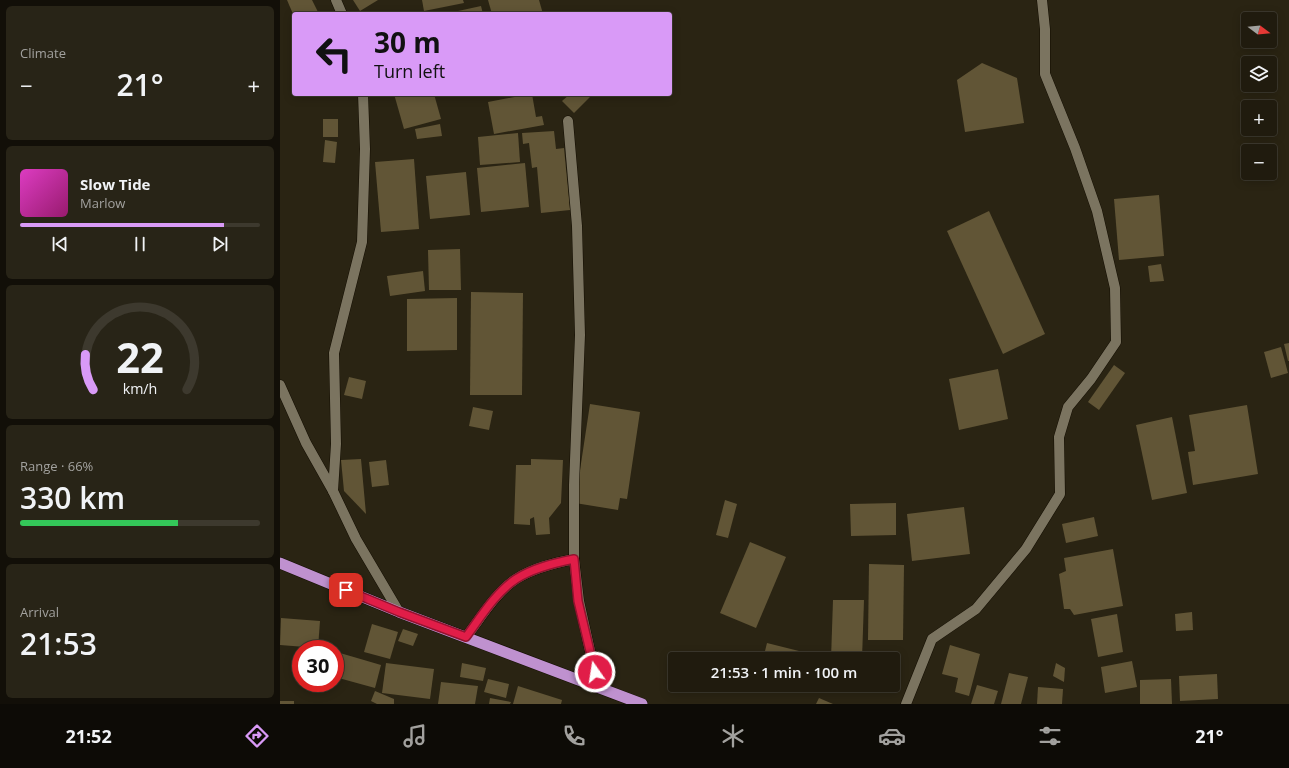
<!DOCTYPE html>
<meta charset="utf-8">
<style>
body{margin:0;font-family:"Open Sans",sans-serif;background:#282417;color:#f1f3f6;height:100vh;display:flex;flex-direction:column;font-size:15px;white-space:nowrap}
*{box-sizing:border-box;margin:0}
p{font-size:13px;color:#a2a19e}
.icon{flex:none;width:22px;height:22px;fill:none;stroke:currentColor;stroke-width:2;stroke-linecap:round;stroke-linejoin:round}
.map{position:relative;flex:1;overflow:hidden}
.drawer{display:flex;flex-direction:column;gap:6px;padding:6px;background:#120f08;width:280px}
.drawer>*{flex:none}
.hud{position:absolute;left:12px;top:12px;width:380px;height:84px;border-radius:4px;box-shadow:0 2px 10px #0003,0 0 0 1px #3d392e;background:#d99af7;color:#111;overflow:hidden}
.needle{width:26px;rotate:106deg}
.fabs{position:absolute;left:961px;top:12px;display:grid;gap:8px}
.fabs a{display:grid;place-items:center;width:36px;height:36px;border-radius:4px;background:#201b0e;box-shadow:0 2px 10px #0003,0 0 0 1px #3d392e;font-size:20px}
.speed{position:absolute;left:12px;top:640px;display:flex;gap:8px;font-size:20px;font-weight:700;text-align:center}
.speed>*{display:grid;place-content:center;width:52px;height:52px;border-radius:50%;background:#201b0e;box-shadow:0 2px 10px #0003,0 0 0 1px #3d392e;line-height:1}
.speed .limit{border:6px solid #d22;background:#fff;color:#111}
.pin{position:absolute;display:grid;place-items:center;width:34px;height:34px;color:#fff;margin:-17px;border-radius:8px;box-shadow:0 2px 6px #0006}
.me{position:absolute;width:44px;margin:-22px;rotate:347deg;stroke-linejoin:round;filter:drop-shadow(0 0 3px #0008)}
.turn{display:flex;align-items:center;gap:14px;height:84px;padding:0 16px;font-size:18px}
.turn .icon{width:52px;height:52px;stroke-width:2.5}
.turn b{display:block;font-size:28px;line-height:34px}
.big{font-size:30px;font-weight:600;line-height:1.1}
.drawer .widget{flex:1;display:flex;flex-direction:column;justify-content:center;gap:6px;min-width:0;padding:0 14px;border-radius:6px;background:#282417}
.drawer .dial{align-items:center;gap:0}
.dial svg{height:104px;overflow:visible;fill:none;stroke:#3d392e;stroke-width:7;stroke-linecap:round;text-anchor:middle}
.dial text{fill:#f1f3f6;stroke:none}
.song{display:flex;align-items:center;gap:12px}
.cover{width:48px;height:48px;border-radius:6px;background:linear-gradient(135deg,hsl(310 70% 55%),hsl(320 70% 35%))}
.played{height:4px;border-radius:2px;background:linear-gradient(90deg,#d99af7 85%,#3d392e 85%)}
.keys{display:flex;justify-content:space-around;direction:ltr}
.heat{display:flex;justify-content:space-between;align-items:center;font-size:22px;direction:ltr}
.charge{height:6px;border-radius:3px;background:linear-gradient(90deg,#34c759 66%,#3d392e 0)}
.trip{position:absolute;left:388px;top:652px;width:232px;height:40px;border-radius:4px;background:#201b0e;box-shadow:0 2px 10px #0003,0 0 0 1px #3d392e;font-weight:600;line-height:40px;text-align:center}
.dock{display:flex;height:64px;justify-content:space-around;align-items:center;background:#0d0b06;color:#a2a19e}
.dock .icon{width:28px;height:28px}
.dock .on{color:#d99af7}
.dock b{font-size:18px;color:#f1f3f6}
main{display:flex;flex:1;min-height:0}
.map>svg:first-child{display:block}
.building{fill:#615536}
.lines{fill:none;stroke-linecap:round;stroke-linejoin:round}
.minor-casing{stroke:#130d01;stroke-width:11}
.trunk-casing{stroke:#130d01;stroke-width:12}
.minor{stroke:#7b7460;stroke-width:10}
.trunk{stroke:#bf91cf;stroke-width:11}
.route-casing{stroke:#92132f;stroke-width:10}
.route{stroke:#e11d48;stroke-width:7}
</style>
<main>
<section class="drawer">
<div class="widget"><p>Climate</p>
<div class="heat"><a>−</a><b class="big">21°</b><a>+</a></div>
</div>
<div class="widget">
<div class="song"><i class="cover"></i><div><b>Slow Tide</b><p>Marlow</p></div></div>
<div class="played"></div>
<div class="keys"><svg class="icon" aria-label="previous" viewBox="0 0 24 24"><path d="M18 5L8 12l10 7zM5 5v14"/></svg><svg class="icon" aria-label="pause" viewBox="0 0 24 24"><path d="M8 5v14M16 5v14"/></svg><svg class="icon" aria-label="next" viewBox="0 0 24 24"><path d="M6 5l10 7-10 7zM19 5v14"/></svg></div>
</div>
<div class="widget dial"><svg viewBox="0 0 100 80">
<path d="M14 69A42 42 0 1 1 86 69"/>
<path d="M14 69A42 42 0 0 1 8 42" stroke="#d99af7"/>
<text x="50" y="56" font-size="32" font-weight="700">22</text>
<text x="50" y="72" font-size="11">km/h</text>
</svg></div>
<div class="widget"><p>Range · 66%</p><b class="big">330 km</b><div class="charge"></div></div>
<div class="widget"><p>Arrival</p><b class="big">21:53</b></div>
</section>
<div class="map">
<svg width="1009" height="704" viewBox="0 0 1009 704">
<rect width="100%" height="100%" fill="#2a2413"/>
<g class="building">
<polygon points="7,0 32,0 39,14 13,14"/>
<polygon points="73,0 98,0 80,11"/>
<polygon points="142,0 183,0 184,3 144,11"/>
<polygon points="208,0 259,0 263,14 212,14"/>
<polygon points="201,6 203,14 169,14 169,13"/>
<polygon points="702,63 737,78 744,123 685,132 677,80"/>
<polygon points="114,94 154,94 161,119 124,129"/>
<polygon points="250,94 252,94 256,117 262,116 264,125 214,134 208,102"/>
<polygon points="290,94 313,94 294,113 282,101"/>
<rect x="43" y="119" width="15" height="18"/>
<polygon points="160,124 162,136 137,139 135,129"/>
<polygon points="274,131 276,149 284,148 290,210 261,213 257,167 252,168 249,143 243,144 242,133"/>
<polygon points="238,133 240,162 200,165 198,137"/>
<polygon points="45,140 57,142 55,163 43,162"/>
<polygon points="134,159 139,229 101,232 95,162"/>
<polygon points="245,163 249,207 201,212 197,168"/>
<polygon points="186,172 190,215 150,219 146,176"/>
<polygon points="879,195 884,256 839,260 834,199"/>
<polygon points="709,211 765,334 723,354 667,231"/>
<polygon points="180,249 181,290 149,290 148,250"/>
<polygon points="881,264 884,281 870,282 868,266"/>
<polygon points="143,271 145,291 110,296 107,276"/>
<polygon points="191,292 243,293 242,395 190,395"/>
<polygon points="177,298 177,350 127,351 127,299"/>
<polygon points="1009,343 1009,361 1008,361 1004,344"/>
<polygon points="1001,347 1008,373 991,378 984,352"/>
<polygon points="834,365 845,373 819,410 808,402"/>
<polygon points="718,369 728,419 679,430 669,379"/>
<polygon points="69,377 86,381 82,399 64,395"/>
<polygon points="310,404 360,412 347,499 340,498 338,510 295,503"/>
<polygon points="967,405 978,474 913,485 908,452 915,451 909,415"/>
<polygon points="193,407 213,411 209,430 189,426"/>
<polygon points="892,417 907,493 872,500 856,425"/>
<polygon points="81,459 86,514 64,491 61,460"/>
<polygon points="251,459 283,460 281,503 269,518 270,534 256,535 254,517 250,519 250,525 234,524 236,465 251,465"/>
<polygon points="106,460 109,485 92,487 89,462"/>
<polygon points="445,500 457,504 448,538 436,535"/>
<polygon points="616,503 616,535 571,536 570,504"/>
<polygon points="684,507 690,554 632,561 627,514"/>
<polygon points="814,517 818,536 786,543 782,524"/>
<polygon points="470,542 506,557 476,628 440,613"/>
<polygon points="833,549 843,606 794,615 790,609 784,609 779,574 786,571 784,558"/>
<polygon points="589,564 624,565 623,640 588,640"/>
<polygon points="553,600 584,600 582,659 551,659"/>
<polygon points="912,612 913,630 896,631 895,614"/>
<polygon points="837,614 843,652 818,657 811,619"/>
<polygon points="1,618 40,621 38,648 0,645"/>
<polygon points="92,624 118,632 110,659 84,652"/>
<polygon points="123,629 138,634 133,646 118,641"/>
<polygon points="487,643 523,652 521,659 483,659"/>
<polygon points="670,645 700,654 689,696 675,692 678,678 662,674"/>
<polygon points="60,653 101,665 95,688 55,677 55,669"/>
<polygon points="852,661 857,687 825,693 821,667"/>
<polygon points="106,663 154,669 150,699 102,693"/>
<polygon points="182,663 206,668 203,681 180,677"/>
<polygon points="776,663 785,668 784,682 773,676"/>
<polygon points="729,673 748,677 741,704 721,704"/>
<polygon points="937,674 938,699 900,701 899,676"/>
<polygon points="208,679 229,684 226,698 204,692"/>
<polygon points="891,679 892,704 860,704 860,680"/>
<polygon points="161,682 198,686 195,704 158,704"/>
<polygon points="697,685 718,691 714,704 691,704"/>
<polygon points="238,686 282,700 281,704 233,704"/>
<polygon points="758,687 783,689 782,704 757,704"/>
<polygon points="95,691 114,699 114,704 97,704 91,701"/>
<polygon points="210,698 231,702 230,704 209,704"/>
<polygon points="539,698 553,704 536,704"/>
<rect x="0" y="701" width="14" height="3"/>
</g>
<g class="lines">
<defs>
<g id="minor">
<polyline points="56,0 62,14"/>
<polyline points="83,94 85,149 82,242 54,353 56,444 53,491 76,539 119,612"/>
<polyline points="288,121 297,226 300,335 294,485 294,559 299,601 318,687"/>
<polyline points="0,385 26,443 53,491"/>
<path d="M186 637C200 619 216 592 236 579 253 568 274 563 294 559"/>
<polyline points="626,704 652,639 696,609 746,549 780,494 779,437 788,407 811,379 836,342 835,288 817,211 795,148 765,74 765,29 762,0"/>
</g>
<polyline id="trunk" points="0,563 119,612 362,704"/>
</defs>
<use href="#minor" class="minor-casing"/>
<use href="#trunk" class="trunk-casing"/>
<use href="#minor" class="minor"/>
<use href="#trunk" class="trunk"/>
</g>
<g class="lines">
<defs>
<path id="route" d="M66 590 119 612 186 637C200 618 216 592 236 579 253 568 274 563 294 559L298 601 315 672"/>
</defs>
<use href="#route" class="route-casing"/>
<use href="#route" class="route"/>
</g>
</svg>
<div class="fabs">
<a><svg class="needle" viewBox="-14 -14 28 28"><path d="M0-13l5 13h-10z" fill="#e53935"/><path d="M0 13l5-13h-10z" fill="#a2a19e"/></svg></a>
<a><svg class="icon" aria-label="layers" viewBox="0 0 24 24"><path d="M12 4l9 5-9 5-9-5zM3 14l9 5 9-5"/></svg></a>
<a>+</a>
<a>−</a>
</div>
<div class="speed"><div class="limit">30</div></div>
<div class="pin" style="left:66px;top:590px;background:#d93025"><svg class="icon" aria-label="arrive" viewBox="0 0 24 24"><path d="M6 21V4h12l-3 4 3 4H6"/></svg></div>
<svg class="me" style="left:315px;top:672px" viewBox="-20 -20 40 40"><circle r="17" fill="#e11d48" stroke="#fff" stroke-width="3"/><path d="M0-11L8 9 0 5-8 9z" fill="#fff"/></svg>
<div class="trip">21:53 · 1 min · 100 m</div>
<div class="hud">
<div class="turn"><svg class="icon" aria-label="left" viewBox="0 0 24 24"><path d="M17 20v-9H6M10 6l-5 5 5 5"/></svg><div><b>30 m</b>Turn left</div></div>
</div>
</div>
</main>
<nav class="dock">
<b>21:52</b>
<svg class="icon on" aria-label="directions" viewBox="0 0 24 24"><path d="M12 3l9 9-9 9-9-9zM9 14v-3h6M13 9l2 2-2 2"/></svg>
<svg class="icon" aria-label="music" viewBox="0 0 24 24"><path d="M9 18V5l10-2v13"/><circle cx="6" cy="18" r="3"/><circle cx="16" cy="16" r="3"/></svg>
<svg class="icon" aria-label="phone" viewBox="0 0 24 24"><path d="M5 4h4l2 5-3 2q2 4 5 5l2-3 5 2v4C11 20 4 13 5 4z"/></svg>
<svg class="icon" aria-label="climate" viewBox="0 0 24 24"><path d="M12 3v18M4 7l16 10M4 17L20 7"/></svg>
<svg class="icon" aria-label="car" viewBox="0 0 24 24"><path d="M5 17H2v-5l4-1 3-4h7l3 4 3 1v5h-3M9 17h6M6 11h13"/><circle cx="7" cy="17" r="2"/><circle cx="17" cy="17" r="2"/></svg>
<svg class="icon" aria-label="filters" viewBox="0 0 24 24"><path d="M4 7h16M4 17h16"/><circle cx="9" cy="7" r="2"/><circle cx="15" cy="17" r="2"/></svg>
<b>21°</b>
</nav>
